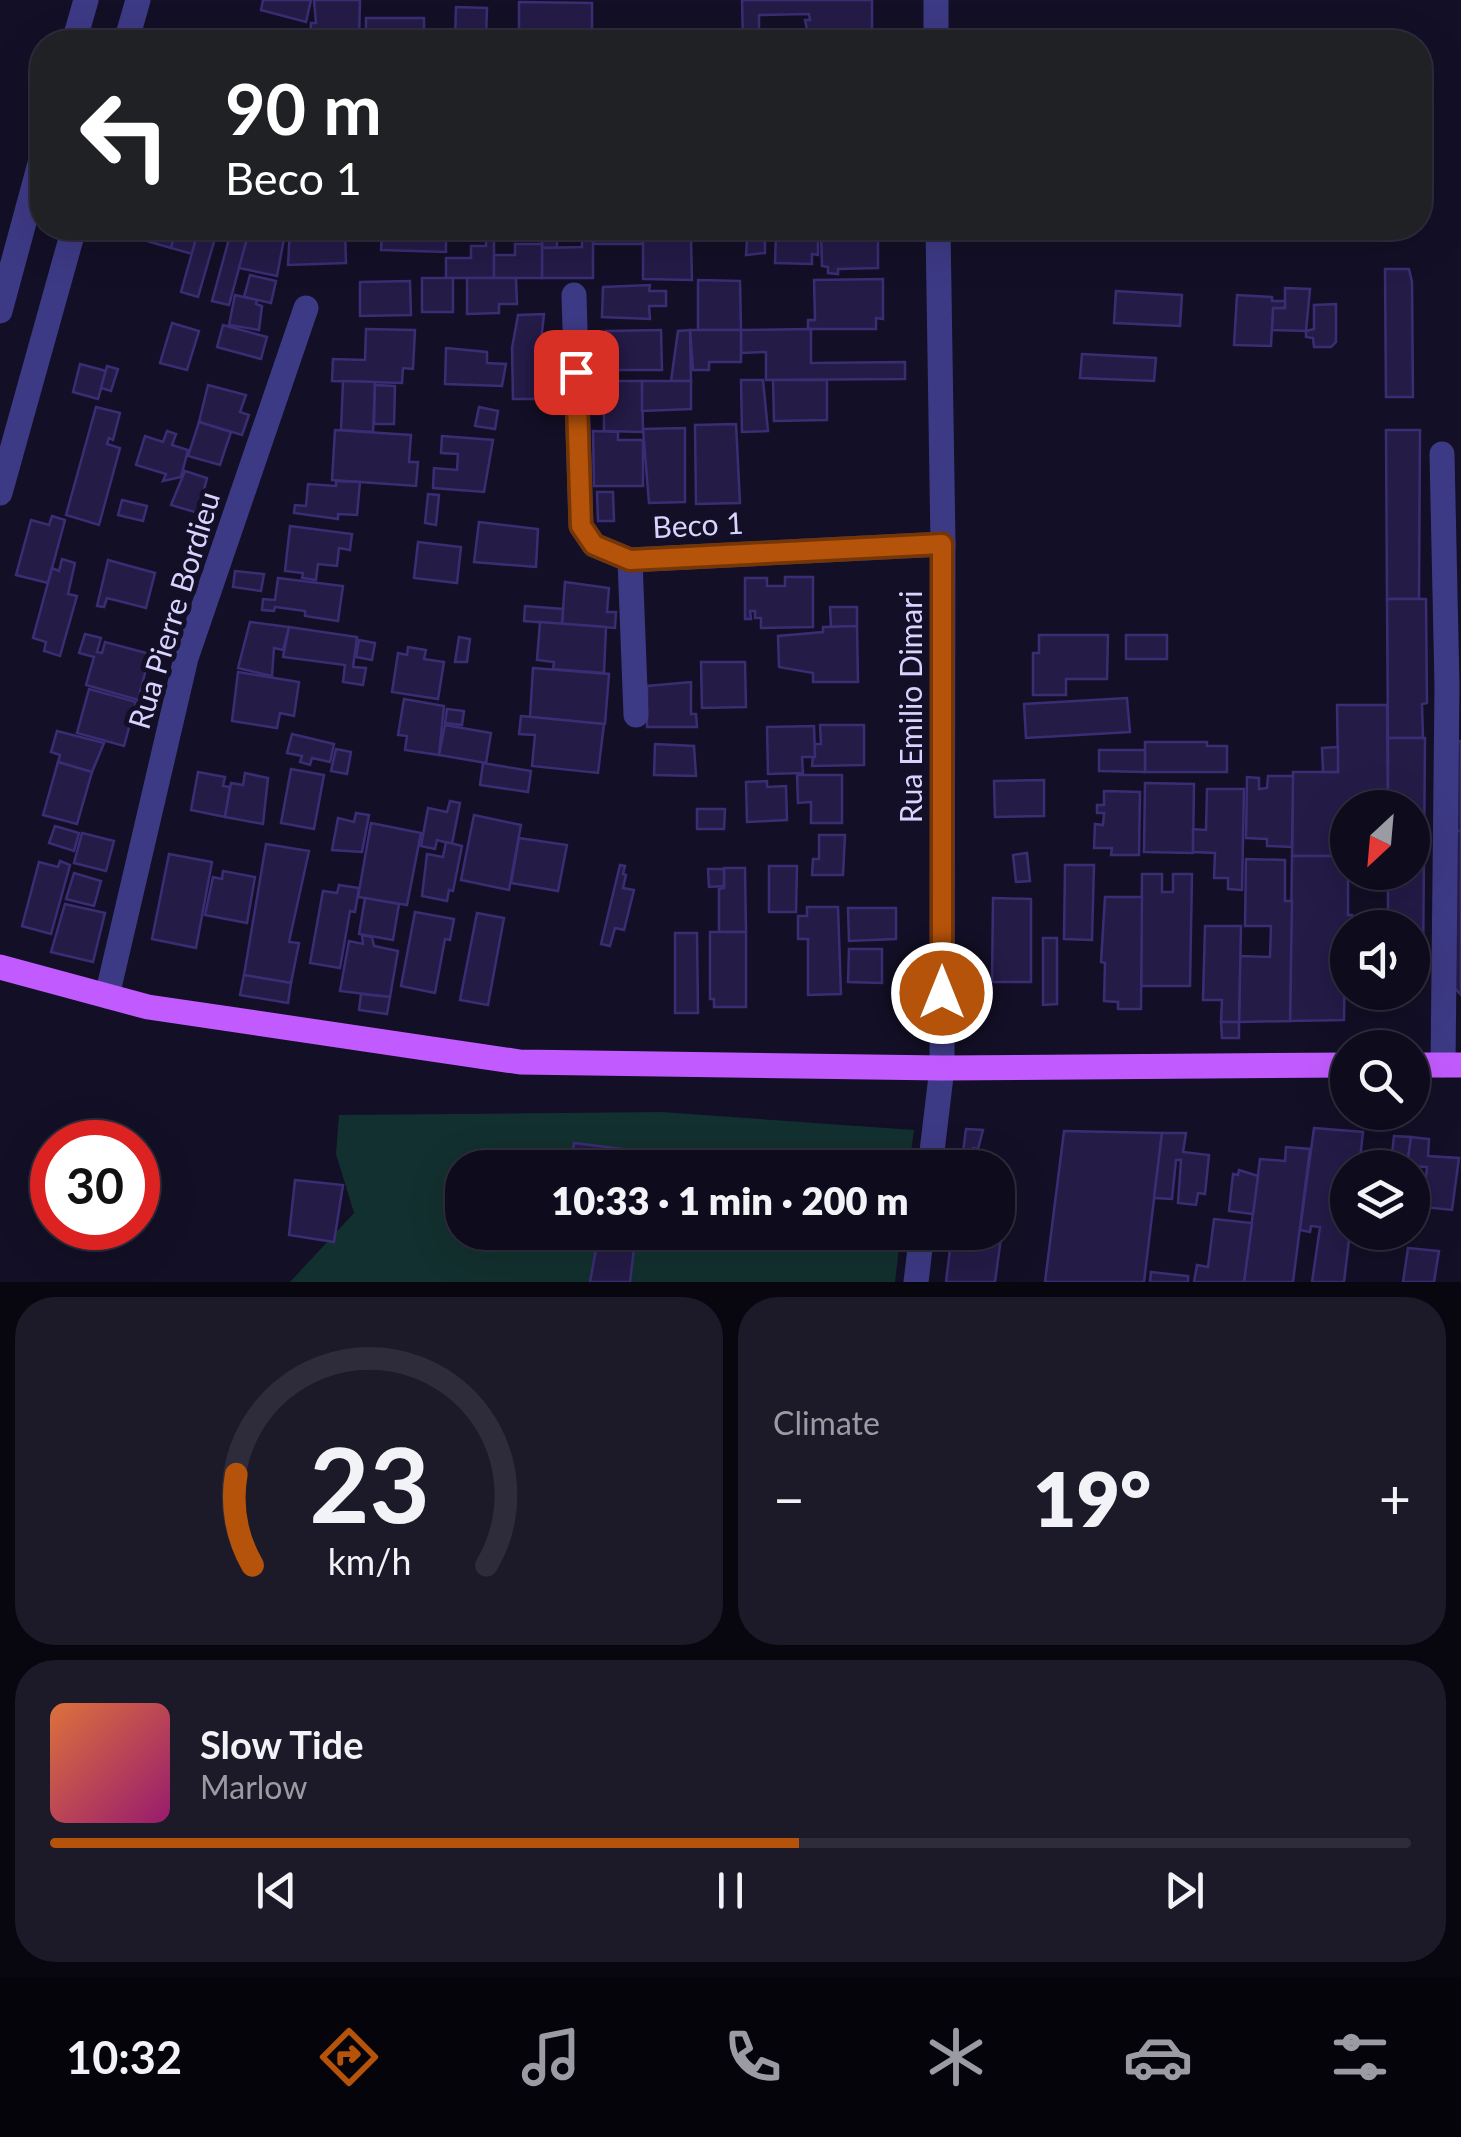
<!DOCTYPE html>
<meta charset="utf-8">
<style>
body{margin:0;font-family:Lato,sans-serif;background:#1c1929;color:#f1f3f6;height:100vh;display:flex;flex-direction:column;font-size:38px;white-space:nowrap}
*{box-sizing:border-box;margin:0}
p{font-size:32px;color:#9b9ba3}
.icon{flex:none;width:55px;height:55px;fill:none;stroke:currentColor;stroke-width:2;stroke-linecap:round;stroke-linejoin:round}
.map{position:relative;height:1282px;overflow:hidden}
.side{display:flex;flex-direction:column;gap:15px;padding:15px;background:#08060f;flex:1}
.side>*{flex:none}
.hud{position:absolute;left:30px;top:30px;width:1402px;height:210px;border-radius:40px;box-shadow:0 10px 40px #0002,0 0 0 2px #2e2b3b;background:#202124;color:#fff;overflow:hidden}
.needle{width:65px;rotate:206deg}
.controls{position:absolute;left:1330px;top:790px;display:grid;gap:20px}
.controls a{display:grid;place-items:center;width:100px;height:100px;border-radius:50%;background:#0e0b1c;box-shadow:0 10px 40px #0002,0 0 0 2px #2e2b3b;font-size:50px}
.speed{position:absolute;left:30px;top:1120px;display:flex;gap:20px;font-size:50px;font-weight:700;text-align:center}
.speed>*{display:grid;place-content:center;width:130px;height:130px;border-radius:50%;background:#0e0b1c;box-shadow:0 10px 40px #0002,0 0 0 2px #2e2b3b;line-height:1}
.speed .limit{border:15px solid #d22;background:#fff;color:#111}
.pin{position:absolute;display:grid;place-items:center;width:85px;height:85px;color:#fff;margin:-42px;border-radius:20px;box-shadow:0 5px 15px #0006}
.me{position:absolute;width:110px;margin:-55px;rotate:0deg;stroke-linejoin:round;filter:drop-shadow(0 0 8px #0008)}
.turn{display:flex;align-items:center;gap:35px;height:210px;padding:0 30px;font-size:45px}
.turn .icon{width:130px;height:130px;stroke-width:2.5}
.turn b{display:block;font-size:70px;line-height:85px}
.big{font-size:75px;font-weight:800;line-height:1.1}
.side .widget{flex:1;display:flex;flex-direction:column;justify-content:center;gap:15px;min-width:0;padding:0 35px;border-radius:40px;background:#1c1929}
.side .dial{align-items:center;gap:0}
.dial svg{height:260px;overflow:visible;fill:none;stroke:#2e2b3b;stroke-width:7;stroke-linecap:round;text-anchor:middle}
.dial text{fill:#f1f3f6;stroke:none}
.song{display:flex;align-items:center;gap:30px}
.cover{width:120px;height:120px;border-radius:15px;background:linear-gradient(135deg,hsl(20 70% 55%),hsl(320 70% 35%))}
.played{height:10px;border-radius:5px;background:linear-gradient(90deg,#b45309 55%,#2e2b3b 55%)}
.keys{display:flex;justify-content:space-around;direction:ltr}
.heat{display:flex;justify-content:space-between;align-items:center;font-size:55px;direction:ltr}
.side .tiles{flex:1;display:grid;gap:15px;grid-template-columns:1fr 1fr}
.widget:last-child{grid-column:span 2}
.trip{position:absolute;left:445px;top:1150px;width:570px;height:100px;border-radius:40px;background:#0e0b1c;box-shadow:0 10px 40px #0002,0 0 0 2px #2e2b3b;font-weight:800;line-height:100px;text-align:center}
.menu{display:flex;height:160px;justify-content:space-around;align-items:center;background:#06040b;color:#9b9ba3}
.menu .icon{width:70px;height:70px}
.menu .on{color:#b45309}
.menu b{font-size:45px;color:#f1f3f6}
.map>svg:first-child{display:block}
.green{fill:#12302f}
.building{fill:#241b47;stroke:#3b2d73;stroke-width:2.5}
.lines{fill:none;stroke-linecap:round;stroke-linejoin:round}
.minor{stroke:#3d3a85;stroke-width:25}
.major{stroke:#c25bff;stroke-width:25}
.route-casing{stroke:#753606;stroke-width:25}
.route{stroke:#b45309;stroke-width:18}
.labels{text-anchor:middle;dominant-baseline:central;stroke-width:10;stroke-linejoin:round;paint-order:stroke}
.street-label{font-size:30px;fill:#d9d4ff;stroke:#130f26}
</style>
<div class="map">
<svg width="1461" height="1282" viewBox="0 0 1461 1282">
<rect width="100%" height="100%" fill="#130f26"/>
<polygon class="green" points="661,1112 914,1130 909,1167 462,1168 462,1232 901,1233 895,1282 290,1282 354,1213 336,1154 339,1115"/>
<g class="building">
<polygon points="263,0 311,0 306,22 261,10"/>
<polygon points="314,0 360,0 359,42 310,42 311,23 316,23"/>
<polygon points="742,0 872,0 872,38 809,39 805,20 810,20 809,14 759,15 759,42 743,42"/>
<polygon points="519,2 592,3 592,42 519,41"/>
<polygon points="456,7 487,8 486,39 455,38"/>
<rect x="366" y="18" width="58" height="24"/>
<polygon points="147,228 177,228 171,248 143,240"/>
<polygon points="177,228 199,228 192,254 171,248"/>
<polygon points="199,228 218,228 198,297 181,292"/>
<polygon points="232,228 250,228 229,305 212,301"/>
<polygon points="250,228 286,228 277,276 239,268"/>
<polygon points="290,228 345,228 346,263 288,265"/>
<polygon points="382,228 446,228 446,252 381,250"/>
<polygon points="542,228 593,228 593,236 557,236 557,248 542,248"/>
<rect x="593" y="228" width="50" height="16"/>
<polygon points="643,228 665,228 665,240 691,239 692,280 643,279"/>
<polygon points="776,233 818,234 818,255 812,254 812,264 775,263"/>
<polygon points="821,233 878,233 878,268 838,269 838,274 828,273 828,267 822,266"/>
<polygon points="486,234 494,234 494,278 446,278 446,258 471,258 471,246 486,246"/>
<polygon points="582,236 593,236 593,278 542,278 542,248 582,247"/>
<polygon points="759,239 765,242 765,253 746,255 747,240"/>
<polygon points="515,244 542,244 542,278 494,278 494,255 515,255"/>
<polygon points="1385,269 1409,269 1412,282 1413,397 1386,397"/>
<polygon points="250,275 276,281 271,303 244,297"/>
<rect x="422" y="278" width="31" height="34"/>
<polygon points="467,278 516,278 517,304 499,304 499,313 467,314"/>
<polygon points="883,279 883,319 876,318 876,329 808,329 808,320 815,320 814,280"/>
<polygon points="698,280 740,281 741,330 698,330"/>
<polygon points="410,281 411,315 360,316 360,282"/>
<polygon points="650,285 649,291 666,291 666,306 649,306 650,319 602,317 603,287"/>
<polygon points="1285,288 1310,289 1306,331 1272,330 1273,308 1285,308"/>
<polygon points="1116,291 1182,295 1180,326 1114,323"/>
<polygon points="235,295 257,300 256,304 262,306 259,330 229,325"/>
<polygon points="1237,295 1272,297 1272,301 1285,301 1285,308 1273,308 1271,346 1234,345"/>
<polygon points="1336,304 1336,342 1331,347 1314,347 1313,338 1306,337 1306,331 1314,329 1314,305"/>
<polygon points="544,314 541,342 551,341 553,348 554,399 513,399 512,348 518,315"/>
<polygon points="172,323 199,331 187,370 160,363"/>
<polygon points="223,325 267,337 261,359 217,347"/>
<polygon points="366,329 415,330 413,369 403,368 402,383 332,381 333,359 365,360"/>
<polygon points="811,329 811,363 905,362 905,379 766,380 766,352 741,353 741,330"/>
<polygon points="661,330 662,370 606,370 606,331"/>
<polygon points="690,330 741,330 741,362 709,362 709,370 693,370"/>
<polygon points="690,330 691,381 671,381 678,331"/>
<polygon points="446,348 487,352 487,363 506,364 502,386 445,384"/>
<polygon points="1082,354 1156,358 1154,381 1080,378"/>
<polygon points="80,364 106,371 98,399 73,392"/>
<polygon points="107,366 118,369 111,391 101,388"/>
<polygon points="741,380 763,380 768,431 742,432"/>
<polygon points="773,380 827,380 827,420 774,421"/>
<polygon points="343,381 375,382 373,432 341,430"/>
<polygon points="615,381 642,381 643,432 604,431 604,412 596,412 596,385 615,385"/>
<polygon points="642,381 691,381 691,409 642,411"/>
<polygon points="208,385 246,395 240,412 249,415 242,435 199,422"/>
<polygon points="375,385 395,386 394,424 374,424"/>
<polygon points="96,407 120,413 113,440 109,438 107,444 120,448 99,525 66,515"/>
<polygon points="479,407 498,411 495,429 475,426"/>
<polygon points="199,422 231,432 220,465 188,456"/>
<polygon points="736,424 740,503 696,504 695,425"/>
<polygon points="685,428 685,502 649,503 643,429"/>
<polygon points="335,430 411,435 409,462 418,462 416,486 332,480"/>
<polygon points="1386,430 1420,430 1419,599 1387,599"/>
<polygon points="167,431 176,434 172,445 188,450 181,477 163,481 166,474 136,465 145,436 163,442"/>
<polygon points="593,431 618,432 618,440 643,440 643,486 594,486"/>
<polygon points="442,436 493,440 484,492 433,488 434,468 457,470 458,454 441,453"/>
<polygon points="185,471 207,478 198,513 171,505"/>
<polygon points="336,481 360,482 357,515 338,514 338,519 294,513 295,505 306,506 308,484 336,486"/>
<polygon points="597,492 613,492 614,521 598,521"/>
<polygon points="428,494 439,495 436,525 425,523"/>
<polygon points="122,500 147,506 143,521 118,515"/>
<polygon points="52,516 65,520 48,583 16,575 31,520 49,525"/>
<polygon points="479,522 538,529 536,567 474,562"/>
<polygon points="290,526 352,534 350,550 339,548 337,566 318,564 316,580 302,578 303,573 285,571"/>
<polygon points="418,542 461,547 457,583 414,578"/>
<polygon points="62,559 75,563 68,594 77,596 60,656 44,651 46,642 33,638 52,568 59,571"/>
<polygon points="108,560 155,573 146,608 107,598 104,607 97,606"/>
<polygon points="235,571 264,574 261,591 233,587"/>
<polygon points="785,577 813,577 813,627 761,628 761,618 755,618 755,611 750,611 751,619 745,619 745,578 767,578 767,586 785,586"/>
<polygon points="278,578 343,586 338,621 305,616 305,611 275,607 274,611 262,610 263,599 275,600"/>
<polygon points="565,582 609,588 607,612 616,612 615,628 562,624"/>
<polygon points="1387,599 1426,599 1427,703 1422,704 1423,738 1388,738"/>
<polygon points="525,606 563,609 562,624 524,621"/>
<polygon points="830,607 857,607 857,626 831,627"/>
<polygon points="250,622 289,627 283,650 274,648 272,676 238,668"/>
<polygon points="540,622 606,627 604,673 553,669 554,662 537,660"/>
<polygon points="857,626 858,682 813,682 813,673 779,667 778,636 823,632 823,627"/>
<polygon points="289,627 357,637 353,667 366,668 363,685 343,682 345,665 283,657"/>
<polygon points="85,634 101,638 97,652 102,653 105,642 150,654 138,700 86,685 94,657 79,653"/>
<polygon points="1039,635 1108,635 1107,679 1066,679 1066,695 1033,695 1033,653 1039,653"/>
<rect x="1126" y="635" width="41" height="24"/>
<polygon points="459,637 470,639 467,662 455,662"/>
<polygon points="359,640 375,643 372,660 356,657"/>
<polygon points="408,647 426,650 424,659 444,662 438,699 392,692 398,653 407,655"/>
<polygon points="701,662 745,662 746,707 702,708"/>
<polygon points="533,668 609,674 605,724 530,717"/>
<polygon points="238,672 299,682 294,716 280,713 277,728 232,721"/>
<polygon points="691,682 691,714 696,714 697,727 647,727 647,686"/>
<polygon points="89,689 136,702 124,746 77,733"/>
<polygon points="1127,698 1130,732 1026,738 1024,704"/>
<polygon points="404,699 444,706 439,755 405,750 407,736 398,735"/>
<polygon points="1337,705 1387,705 1388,808 1348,808 1348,856 1292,856 1293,772 1338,772"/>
<polygon points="447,709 464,711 462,725 445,723"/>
<polygon points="521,716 604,724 598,773 532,766 535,735 519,734"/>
<polygon points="445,725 491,733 486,763 439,755"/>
<polygon points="820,725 864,725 864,765 812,766 814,744 821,744"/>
<polygon points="814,726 815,757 802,757 803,773 768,774 767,727"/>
<polygon points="57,731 104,743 92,772 58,762 60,755 51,752"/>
<polygon points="292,734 334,744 330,762 312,758 310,765 300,762 302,756 287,753"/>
<polygon points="1388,738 1425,738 1423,970 1412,970 1412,928 1388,928 1388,872 1412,872 1412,808 1388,808"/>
<polygon points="1455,741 1461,741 1461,831 1448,831"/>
<polygon points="1145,742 1207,742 1207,746 1227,746 1227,772 1145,772"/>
<polygon points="655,744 694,746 696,776 654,775"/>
<polygon points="1338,747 1338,772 1323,772 1322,748"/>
<polygon points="336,749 351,752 347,774 331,771"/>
<polygon points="1099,750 1145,750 1145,772 1099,771"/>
<polygon points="58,762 92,772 77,824 43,815"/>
<polygon points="483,763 531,771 528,792 480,785"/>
<polygon points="291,769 324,775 314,829 281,823"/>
<polygon points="198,772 225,777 223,786 230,787 225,817 191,810"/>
<polygon points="245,773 268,778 263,824 225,817 231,783 243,785"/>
<polygon points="797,775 842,775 842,823 811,823 811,802 798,803"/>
<polygon points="1268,776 1293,776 1292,847 1267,846 1267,839 1246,838 1247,777 1259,778 1259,789 1267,788"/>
<polygon points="1044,780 1044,816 995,817 994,781"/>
<polygon points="767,781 767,787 786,786 787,820 747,822 746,782"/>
<polygon points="1145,783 1194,784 1193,853 1144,852"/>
<polygon points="1207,789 1244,789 1242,890 1228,889 1228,878 1214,878 1215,853 1193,852 1193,829 1206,830"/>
<polygon points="1104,791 1140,792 1139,855 1111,855 1112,848 1094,848 1095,824 1103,825 1104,813 1097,813 1097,805 1104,805"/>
<polygon points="450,801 460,803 452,844 437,840 435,849 421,846 428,808 447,812"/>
<polygon points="697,809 725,809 724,829 697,829"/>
<polygon points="356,813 369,815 362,852 332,850 338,818 354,822"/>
<polygon points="474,815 521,825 509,890 461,880"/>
<polygon points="371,823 421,833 407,905 358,897"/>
<polygon points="55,826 79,833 74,851 49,843"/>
<polygon points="1450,831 1461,831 1461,995 1451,984"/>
<polygon points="82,833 114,841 106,871 74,863"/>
<polygon points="819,835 845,835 843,875 812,875 813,859 819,859"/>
<polygon points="519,838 567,845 558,891 511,883"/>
<polygon points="446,842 462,846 453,891 449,890 447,901 422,896 427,854 443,857"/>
<polygon points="266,844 309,851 289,942 299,943 291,983 244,975"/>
<polygon points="1027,853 1030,881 1016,882 1013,855"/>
<polygon points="169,854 212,862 196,948 152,939"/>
<polygon points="1292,856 1348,856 1348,915 1352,915 1352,928 1348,928 1345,952 1344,1020 1290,1021"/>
<polygon points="1246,859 1285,860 1285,901 1292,901 1290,1021 1239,1022 1240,956 1270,957 1271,926 1245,926"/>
<polygon points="60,861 70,865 51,934 22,926 39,862 58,867"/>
<polygon points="620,865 625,866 623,874 626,875 623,888 634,890 624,930 615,928 610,946 601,944"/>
<polygon points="1065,865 1094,865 1092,940 1064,939"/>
<polygon points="769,866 797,866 796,912 769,912"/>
<polygon points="724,868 745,868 746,932 719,932 719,889 724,888"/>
<polygon points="708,869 724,869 724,886 709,887"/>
<polygon points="223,871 255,877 247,923 205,915 213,877 222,879"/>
<polygon points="74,873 101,881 94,906 66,899"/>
<polygon points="1142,874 1162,874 1162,892 1173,892 1173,874 1192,874 1190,986 1141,986"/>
<polygon points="339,885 359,888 355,912 350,911 340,968 310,963 323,891 337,893"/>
<polygon points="1105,897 1142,897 1141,1009 1118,1009 1118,1002 1104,1001 1105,963 1101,962"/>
<polygon points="365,898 399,904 393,940 359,934"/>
<polygon points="993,898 1031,899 1031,982 992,982"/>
<polygon points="65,904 105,913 93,962 51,952"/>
<polygon points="807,907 838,907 841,994 808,995 808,939 798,939 798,916 807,916"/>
<polygon points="848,908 896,908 896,939 849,941"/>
<polygon points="415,912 454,919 450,940 445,939 435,993 401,986"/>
<polygon points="477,913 504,918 488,1005 460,1000"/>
<polygon points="1205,926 1241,926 1239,1022 1221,1022 1222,1000 1203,1000"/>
<polygon points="710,932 746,932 746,1007 714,1007 714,999 710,999"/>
<polygon points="675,933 697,933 698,1013 675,1013"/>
<polygon points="362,935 372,937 374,946 398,951 390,997 340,991 349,941 363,944"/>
<polygon points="1043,938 1057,938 1057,1004 1043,1005"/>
<polygon points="849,949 882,949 882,983 848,982"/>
<polygon points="1412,970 1423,970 1423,985 1406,1002 1389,1002 1389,992 1412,992"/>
<polygon points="244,975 291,983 288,1003 240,995"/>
<polygon points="361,994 390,997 387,1014 359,1010"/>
<polygon points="1221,1022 1239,1022 1239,1038 1222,1038"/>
<polygon points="1314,1128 1363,1132 1359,1168 1348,1168 1350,1232 1344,1282 1312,1282 1320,1227 1311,1226 1310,1232 1300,1230"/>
<polygon points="966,1129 983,1130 978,1149 973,1148 972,1153 963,1152"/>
<polygon points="1064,1131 1162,1133 1144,1282 1045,1282"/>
<polygon points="1162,1133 1186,1133 1183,1152 1209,1155 1205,1194 1198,1193 1196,1205 1178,1203 1181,1160 1176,1160 1172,1199 1154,1198"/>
<polygon points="1394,1136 1411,1137 1407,1168 1372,1168 1374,1152 1392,1154"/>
<polygon points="1411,1137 1429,1139 1428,1156 1459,1158 1452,1210 1423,1207 1427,1167 1407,1166"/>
<polygon points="574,1143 647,1152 645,1168 572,1168"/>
<polygon points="1286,1147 1310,1149 1293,1282 1244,1282 1260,1159 1285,1161"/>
<polygon points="1239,1170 1258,1176 1253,1214 1229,1211 1233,1174 1238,1175"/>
<polygon points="295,1180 343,1185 334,1242 289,1235"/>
<polygon points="998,1185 1008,1186 995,1282 946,1282 952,1232 998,1232"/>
<polygon points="1214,1219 1252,1223 1244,1282 1194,1282 1197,1265 1208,1267"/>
<polygon points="611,1232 636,1232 630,1282 590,1282 597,1244 609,1245"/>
<polygon points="1408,1248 1439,1251 1434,1282 1403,1282"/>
<polygon points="1151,1272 1188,1276 1188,1282 1150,1282"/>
</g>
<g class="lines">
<g class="minor">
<polyline points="74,42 86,0"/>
<polyline points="126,42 138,0"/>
<polyline points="936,42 936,0"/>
<polyline points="574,295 581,526 594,545 630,560 943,544"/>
<polyline points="0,311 42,156"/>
<polyline points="1442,454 1447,686 1443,1065"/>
<polyline points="0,493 74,228"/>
<polyline points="630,560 636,715"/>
<polyline points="107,996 186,658 306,308"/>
<polyline points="930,1168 942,1068 943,544 938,228"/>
<polyline points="916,1282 922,1232"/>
</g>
<g class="major">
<polyline points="0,967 148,1007 520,1062 942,1068 1348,1065"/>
<polyline points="1412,1065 1461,1065"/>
</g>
</g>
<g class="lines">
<defs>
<polyline id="route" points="576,372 581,526 594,545 630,560 942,544 942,993"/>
</defs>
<use href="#route" class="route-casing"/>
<use href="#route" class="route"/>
</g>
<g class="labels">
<g class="street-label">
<text transform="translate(698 524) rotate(-3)">Beco 1</text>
<text transform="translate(173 610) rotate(-73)">Rua Pierre Bordieu</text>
<text transform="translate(910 707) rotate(-90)">Rua Emilio Dimari</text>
</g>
</g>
</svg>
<div class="controls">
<a><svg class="needle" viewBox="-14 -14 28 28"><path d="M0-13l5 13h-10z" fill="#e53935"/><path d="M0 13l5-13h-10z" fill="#9b9ba3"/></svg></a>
<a><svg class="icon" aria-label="sound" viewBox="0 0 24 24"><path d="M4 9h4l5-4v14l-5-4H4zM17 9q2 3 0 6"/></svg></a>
<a><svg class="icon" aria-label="search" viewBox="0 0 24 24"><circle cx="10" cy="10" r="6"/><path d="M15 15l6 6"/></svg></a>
<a><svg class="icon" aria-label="layers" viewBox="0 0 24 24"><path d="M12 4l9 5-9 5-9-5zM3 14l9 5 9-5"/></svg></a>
</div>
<div class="speed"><div class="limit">30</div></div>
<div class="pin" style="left:576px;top:372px;background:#d93025"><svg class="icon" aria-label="arrive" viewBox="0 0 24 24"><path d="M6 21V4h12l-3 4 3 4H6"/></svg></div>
<svg class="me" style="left:942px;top:993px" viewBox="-20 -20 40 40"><circle r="17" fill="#b45309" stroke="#fff" stroke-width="3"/><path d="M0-11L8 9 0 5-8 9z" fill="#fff"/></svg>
<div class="trip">10:33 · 1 min · 200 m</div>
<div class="hud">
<div class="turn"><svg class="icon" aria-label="left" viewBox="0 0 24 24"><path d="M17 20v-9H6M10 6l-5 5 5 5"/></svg><div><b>90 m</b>Beco 1</div></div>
</div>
</div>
<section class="side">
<div class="tiles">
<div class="widget dial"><svg viewBox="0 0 100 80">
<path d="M14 69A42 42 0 1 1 86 69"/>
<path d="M14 69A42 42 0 0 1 9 41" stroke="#b45309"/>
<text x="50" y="56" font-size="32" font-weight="700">23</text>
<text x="50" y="72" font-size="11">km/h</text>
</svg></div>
<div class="widget"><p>Climate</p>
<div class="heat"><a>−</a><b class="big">19°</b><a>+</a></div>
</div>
<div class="widget">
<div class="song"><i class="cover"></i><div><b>Slow Tide</b><p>Marlow</p></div></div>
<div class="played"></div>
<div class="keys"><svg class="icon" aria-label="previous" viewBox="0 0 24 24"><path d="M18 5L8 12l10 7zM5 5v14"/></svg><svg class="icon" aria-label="pause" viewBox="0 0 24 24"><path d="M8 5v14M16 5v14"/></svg><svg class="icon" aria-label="next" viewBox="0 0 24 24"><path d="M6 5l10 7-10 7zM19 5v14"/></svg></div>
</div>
</div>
</section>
<nav class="menu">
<b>10:32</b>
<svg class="icon on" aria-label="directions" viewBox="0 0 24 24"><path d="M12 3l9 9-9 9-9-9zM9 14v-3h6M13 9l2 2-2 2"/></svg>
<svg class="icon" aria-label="music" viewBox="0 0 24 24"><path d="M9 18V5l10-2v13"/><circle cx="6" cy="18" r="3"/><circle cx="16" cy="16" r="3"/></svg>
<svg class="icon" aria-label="phone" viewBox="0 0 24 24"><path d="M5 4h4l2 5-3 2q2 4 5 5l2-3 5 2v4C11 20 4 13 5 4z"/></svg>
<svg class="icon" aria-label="climate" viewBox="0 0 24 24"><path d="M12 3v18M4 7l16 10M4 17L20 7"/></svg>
<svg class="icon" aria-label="car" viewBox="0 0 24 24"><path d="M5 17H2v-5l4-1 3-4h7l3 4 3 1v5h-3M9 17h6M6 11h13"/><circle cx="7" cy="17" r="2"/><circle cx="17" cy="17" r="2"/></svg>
<svg class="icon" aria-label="filters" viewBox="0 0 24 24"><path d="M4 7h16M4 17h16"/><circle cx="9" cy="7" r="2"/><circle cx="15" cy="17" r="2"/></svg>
</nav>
